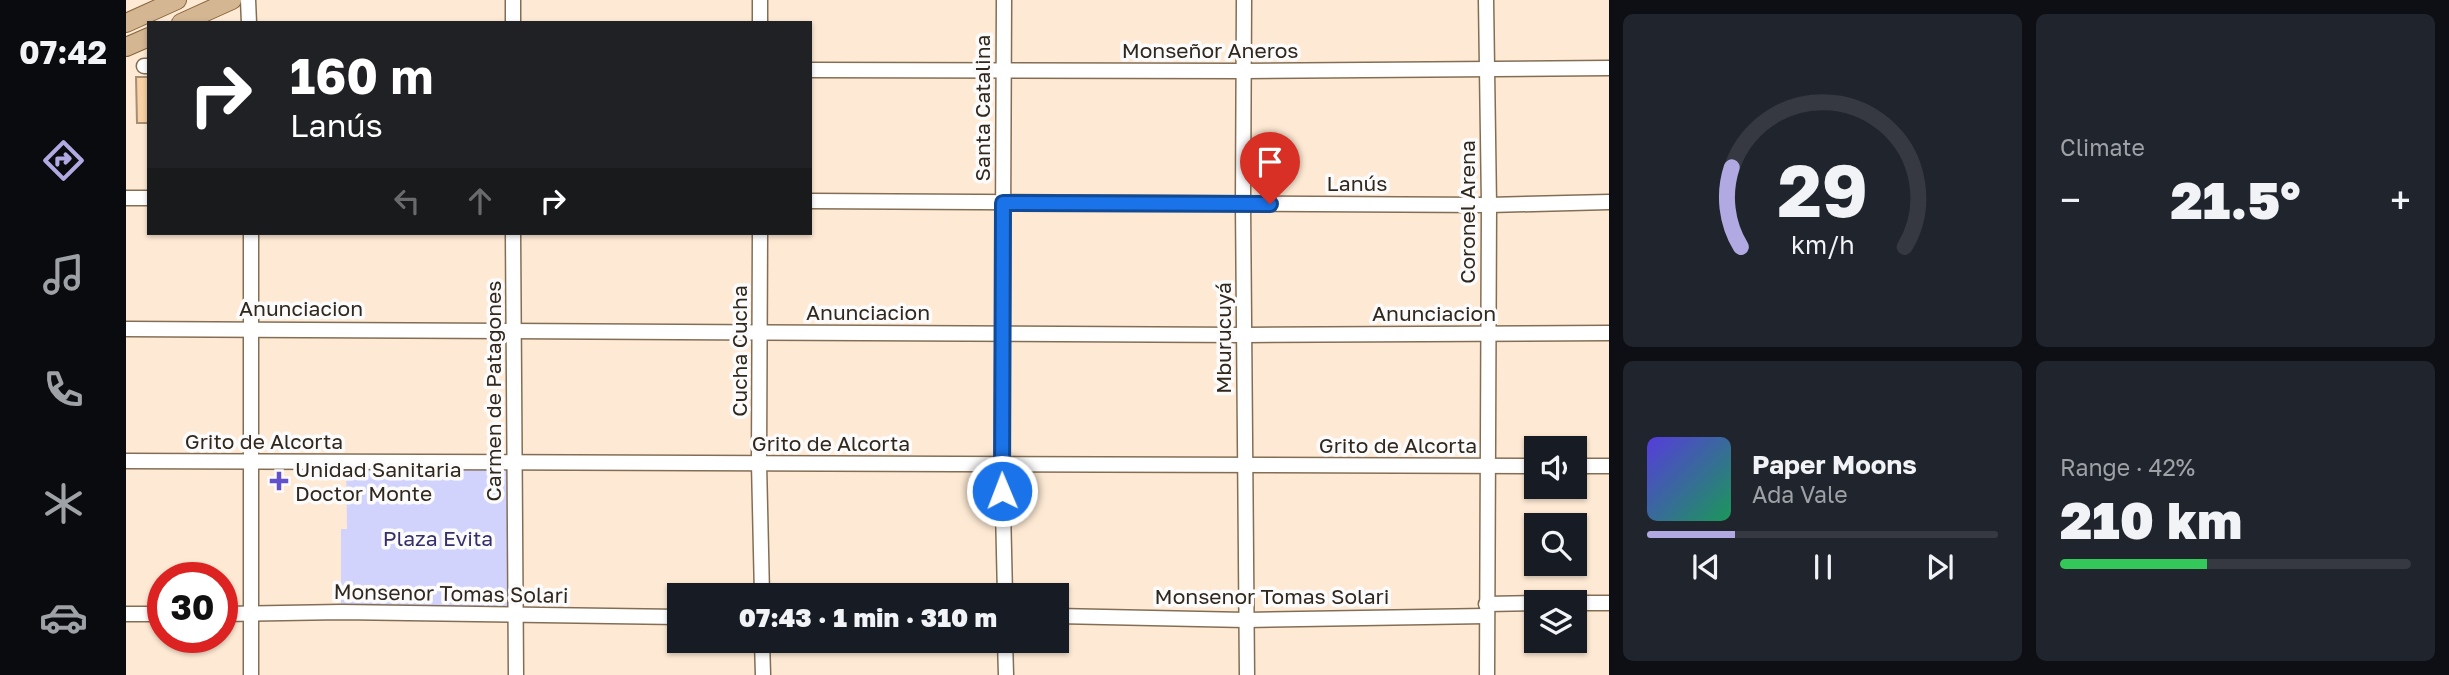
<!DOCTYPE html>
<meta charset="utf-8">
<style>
body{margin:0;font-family:"Golos Text",sans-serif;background:#20242c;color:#f1f3f6;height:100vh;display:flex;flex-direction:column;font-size:26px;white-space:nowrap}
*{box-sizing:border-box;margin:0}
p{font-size:23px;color:#9ea1a6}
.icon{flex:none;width:38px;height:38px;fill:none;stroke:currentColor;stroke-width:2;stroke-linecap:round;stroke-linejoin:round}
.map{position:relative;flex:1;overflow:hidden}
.panel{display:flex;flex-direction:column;gap:14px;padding:14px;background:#0d0f14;width:840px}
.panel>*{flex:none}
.banner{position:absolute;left:21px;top:21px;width:665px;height:214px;border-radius:0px;box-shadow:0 2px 5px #0004;background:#202124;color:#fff;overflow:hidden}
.buttons{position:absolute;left:1398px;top:436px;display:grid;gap:14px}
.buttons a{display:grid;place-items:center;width:63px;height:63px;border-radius:0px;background:#171b24;box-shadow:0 2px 5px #0004;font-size:35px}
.speed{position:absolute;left:21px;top:562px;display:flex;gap:14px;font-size:35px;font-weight:700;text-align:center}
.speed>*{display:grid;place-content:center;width:91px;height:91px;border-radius:50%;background:#171b24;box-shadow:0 2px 5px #0004;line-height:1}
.speed .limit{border:10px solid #d22;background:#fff;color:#111}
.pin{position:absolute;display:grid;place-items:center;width:60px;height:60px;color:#fff;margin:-72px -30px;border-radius:50% 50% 50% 0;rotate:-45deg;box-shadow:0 0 7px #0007}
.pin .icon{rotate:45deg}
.me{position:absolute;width:77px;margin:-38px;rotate:359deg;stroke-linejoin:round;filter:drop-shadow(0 0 5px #0008)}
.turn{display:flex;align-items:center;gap:24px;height:147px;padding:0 28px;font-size:32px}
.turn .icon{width:91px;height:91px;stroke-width:2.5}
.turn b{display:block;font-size:49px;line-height:60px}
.lanes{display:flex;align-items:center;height:66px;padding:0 28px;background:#0003;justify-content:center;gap:35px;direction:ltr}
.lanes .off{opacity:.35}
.big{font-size:52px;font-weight:800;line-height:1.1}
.panel .card{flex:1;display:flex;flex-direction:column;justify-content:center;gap:10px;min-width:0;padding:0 24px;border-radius:10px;background:#20242c}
.panel .dial{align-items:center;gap:0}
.dial svg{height:182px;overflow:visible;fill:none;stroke:#363941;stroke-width:7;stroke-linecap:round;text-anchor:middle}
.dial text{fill:#f1f3f6;stroke:none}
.song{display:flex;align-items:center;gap:21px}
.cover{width:84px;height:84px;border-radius:10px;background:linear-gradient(135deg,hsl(250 70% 55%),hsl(150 70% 35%))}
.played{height:7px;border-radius:4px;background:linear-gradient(90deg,#b1aae2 25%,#363941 25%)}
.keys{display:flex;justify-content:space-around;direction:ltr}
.heat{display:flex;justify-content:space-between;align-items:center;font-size:38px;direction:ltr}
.charge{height:10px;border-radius:5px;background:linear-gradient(90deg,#34c759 42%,#363941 0)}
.panel .tiles{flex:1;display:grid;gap:14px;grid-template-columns:repeat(2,1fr)}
.trip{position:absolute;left:541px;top:583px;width:402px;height:70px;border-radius:0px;background:#171b24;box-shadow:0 2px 5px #0004;font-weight:800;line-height:70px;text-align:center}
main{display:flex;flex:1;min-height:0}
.tabs{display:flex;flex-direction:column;width:126px;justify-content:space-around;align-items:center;background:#090b0e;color:#9ea1a6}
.tabs .icon{width:49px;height:49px}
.tabs .on{color:#b1aae2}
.tabs b{font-size:32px;color:#f1f3f6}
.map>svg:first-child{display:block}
.green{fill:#d2d3fd}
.building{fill:#f8d1a4;stroke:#a58e75;stroke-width:2}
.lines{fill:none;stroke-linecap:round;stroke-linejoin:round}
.minor-casing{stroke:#836e55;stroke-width:17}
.major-casing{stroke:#88653a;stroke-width:20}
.minor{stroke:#fff;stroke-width:14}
.major{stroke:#d4b692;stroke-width:18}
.route-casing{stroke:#114b97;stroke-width:18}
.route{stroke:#1a73e8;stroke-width:12}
.poi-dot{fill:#6251ca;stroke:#fbfbfb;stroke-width:2.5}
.labels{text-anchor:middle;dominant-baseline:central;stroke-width:7;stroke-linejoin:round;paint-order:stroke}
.street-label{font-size:21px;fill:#30271d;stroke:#fbfbfb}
.poi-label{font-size:21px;fill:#30271d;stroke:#fbfbfb;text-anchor:start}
.park-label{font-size:21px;fill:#352f6c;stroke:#fbfbfb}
</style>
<main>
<nav class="tabs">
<b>07:42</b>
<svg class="icon on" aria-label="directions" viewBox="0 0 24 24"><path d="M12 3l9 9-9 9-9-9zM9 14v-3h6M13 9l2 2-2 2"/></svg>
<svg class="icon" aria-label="music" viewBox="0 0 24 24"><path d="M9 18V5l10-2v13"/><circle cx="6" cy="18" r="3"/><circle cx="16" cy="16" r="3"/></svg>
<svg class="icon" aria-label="phone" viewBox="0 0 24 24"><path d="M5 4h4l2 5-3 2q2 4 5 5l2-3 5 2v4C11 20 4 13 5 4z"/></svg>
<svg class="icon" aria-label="climate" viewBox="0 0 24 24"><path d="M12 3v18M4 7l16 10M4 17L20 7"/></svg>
<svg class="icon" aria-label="car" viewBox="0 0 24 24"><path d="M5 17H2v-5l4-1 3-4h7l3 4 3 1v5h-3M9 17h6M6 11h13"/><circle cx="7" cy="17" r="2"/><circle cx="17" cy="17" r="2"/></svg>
</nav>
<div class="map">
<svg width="1483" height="675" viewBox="0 0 1483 675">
<rect width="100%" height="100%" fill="#feead4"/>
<polygon class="green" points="220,462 388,462 389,615 215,612 215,529 221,529"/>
<polygon class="building" points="10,77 23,77 23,123 11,123"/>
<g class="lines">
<defs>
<g id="minor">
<polyline points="122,0 123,23"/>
<polyline points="387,0 387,23"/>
<polyline points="878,0 876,465 879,595"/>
<polyline points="1118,0 1117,204 1121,675"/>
<polyline points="1360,0 1363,205 1361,675"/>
<polyline points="634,23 634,0"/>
<polyline points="18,66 23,66"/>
<polyline points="684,70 1118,71 1483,68"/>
<polyline points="0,198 23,198"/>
<polyline points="684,201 1363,205 1483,202"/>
<polyline points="387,233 390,675"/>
<polyline points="634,233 633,463 636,595"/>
<polyline points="0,329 1119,335 1483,333"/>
<polyline points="0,461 1410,466"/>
<polyline points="1449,466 1483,466"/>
<polyline points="1449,603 1483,603"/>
<polyline points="1360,604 1410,603"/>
<polyline points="0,614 37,614"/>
<polyline points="96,614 215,612 553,617"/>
<polyline points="931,616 1120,620 1360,616"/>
<polyline points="636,640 637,675"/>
<polyline points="879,640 880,675"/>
<polyline points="125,675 125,233"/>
</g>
<g id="major">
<polyline points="0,23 51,0"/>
<polyline points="55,23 106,0"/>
<polyline points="0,47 23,37"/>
</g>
</defs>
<use href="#minor" class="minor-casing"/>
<use href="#major" class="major-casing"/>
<use href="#minor" class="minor"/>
<use href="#major" class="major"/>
</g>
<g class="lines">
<defs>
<polyline id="route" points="876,491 877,203 1144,204"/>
</defs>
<use href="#route" class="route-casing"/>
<use href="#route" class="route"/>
</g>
<path class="poi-dot" d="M149.5 470.5h7v7h7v7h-7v7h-7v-7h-7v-7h7z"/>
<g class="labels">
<g class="street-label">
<text x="1084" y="50">Monseñor Aneros</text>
<text transform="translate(856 108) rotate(-90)">Santa Catalina</text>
<text x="1231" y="183">Lanús</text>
<text transform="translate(1341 212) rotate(-90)">Coronel Arena</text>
<text x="175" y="308">Anunciacion</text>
<text x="742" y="312">Anunciacion</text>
<text x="1308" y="313">Anunciacion</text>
<text transform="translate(1097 338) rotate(-90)">Mburucuyá</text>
<text transform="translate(613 351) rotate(-90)">Cucha Cucha</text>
<text transform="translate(367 391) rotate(-90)">Carmen de Patagones</text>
<text x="138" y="441">Grito de Alcorta</text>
<text x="705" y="443">Grito de Alcorta</text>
<text x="1272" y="445">Grito de Alcorta</text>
<text transform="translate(325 593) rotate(1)">Monsenor Tomas Solari</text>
<text x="1146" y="596">Monsenor Tomas Solari</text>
</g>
<g class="poi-label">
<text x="169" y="469">Unidad Sanitaria<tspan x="169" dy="24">Doctor Monte</tspan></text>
</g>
<g class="park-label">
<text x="312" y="538">Plaza Evita</text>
</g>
</g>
</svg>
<div class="buttons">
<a><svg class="icon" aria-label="sound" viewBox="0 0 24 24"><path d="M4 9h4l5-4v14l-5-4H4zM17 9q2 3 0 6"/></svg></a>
<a><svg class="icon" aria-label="search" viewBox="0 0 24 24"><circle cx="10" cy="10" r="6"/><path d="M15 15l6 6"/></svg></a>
<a><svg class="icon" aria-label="layers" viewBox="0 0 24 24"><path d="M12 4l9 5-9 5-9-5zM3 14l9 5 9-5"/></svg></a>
</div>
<div class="speed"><div class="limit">30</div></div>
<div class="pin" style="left:1144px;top:204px;background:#d93025"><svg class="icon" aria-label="arrive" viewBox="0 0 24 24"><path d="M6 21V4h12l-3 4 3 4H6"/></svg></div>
<svg class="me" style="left:876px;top:491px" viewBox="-20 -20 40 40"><circle r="17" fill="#1a73e8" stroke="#fff" stroke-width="3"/><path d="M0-11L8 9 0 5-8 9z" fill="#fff"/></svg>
<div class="trip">07:43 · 1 min · 310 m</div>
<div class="banner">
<div class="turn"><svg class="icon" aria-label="right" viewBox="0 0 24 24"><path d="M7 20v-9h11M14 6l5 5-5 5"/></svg><div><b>160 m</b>Lanús</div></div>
<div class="lanes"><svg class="icon off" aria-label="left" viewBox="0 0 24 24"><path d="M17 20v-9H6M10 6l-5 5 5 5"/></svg><svg class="icon off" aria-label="ahead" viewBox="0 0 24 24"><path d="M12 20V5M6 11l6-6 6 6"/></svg><svg class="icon" aria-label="right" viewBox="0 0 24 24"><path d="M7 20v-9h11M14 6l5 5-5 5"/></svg></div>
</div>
</div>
<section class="panel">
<div class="tiles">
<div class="card dial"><svg viewBox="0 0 100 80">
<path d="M14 69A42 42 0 1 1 86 69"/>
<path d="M14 69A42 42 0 0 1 10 34" stroke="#b1aae2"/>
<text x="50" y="56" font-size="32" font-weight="700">29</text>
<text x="50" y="72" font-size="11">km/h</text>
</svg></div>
<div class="card"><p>Climate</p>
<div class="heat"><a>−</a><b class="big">21.5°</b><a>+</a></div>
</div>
<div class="card">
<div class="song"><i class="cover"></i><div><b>Paper Moons</b><p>Ada Vale</p></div></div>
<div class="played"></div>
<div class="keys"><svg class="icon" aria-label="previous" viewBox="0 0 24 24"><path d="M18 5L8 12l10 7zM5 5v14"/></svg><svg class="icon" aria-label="pause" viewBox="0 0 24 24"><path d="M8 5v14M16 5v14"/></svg><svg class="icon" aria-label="next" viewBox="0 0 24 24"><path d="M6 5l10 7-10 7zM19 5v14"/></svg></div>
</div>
<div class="card"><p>Range · 42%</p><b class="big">210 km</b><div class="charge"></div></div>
</div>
</section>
</main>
